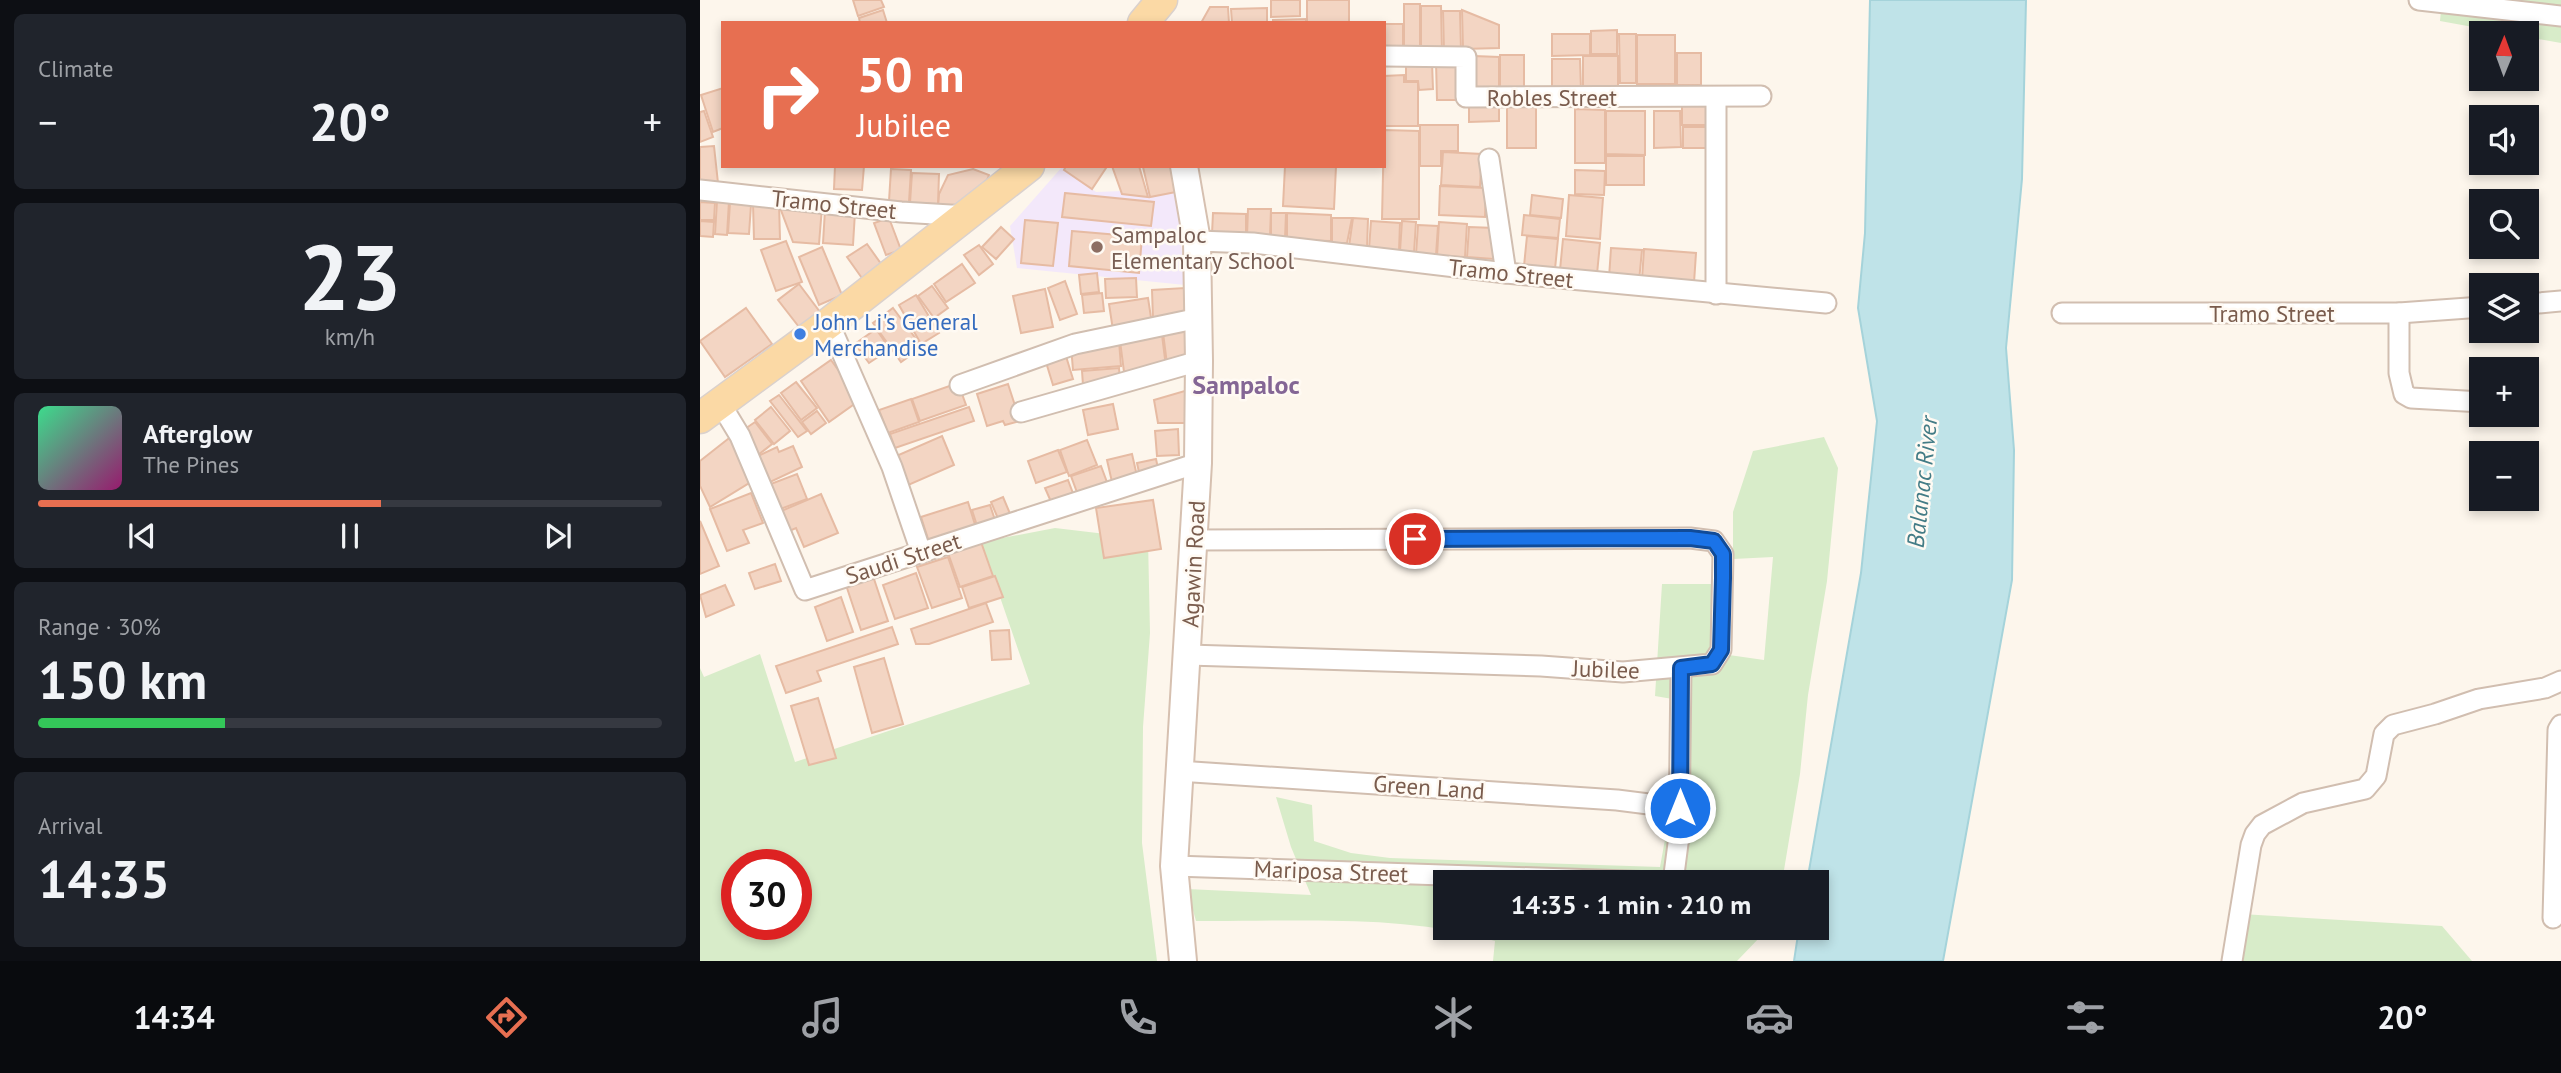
<!DOCTYPE html>
<meta charset="utf-8">
<style>
body{margin:0;font-family:"PT Sans",sans-serif;background:#20242c;color:#f1f3f6;height:100vh;display:flex;flex-direction:column;font-size:26px;white-space:nowrap}
*{box-sizing:border-box;margin:0}
p{font-size:23px;color:#9ea1a6}
.icon{flex:none;width:38px;height:38px;fill:none;stroke:currentColor;stroke-width:2;stroke-linecap:round;stroke-linejoin:round}
.map{position:relative;flex:1;overflow:hidden}
.sheet{display:flex;flex-direction:column;gap:14px;padding:14px;background:#0d0f14;width:700px}
.sheet>*{flex:none}
.hud{position:absolute;left:21px;top:21px;width:665px;height:147px;border-radius:0px;box-shadow:0 4px 10px #0003;background:#e76f51;color:#fff;overflow:hidden}
.needle{width:46px;rotate:1deg}
.tools{position:absolute;left:1769px;top:21px;display:grid;gap:14px}
.tools a{display:grid;place-items:center;width:70px;height:70px;border-radius:0px;background:#171b24;box-shadow:0 4px 10px #0003;font-size:35px}
.speed{position:absolute;left:21px;top:849px;display:flex;gap:14px;font-size:35px;font-weight:700;text-align:center}
.speed>*{display:grid;place-content:center;width:91px;height:91px;border-radius:50%;background:#171b24;box-shadow:0 4px 10px #0003;line-height:1}
.speed .limit{border:10px solid #d22;background:#fff;color:#111}
.pin{position:absolute;display:grid;place-items:center;width:60px;height:60px;color:#fff;margin:-30px;border:4px solid #fff;border-radius:50%;box-shadow:0 2px 7px #0007}
.me{position:absolute;width:77px;margin:-38px;rotate:0deg;stroke-linejoin:round;filter:drop-shadow(0 0 5px #0008)}
.turn{display:flex;align-items:center;gap:24px;height:147px;padding:0 21px;font-size:32px}
.turn .icon{width:91px;height:91px;stroke-width:2.5}
.turn b{display:block;font-size:49px;line-height:60px}
.big{font-size:52px;font-weight:700;line-height:1.1}
.sheet .card{flex:1;display:flex;flex-direction:column;justify-content:center;gap:10px;min-width:0;padding:0 24px;border-radius:10px;background:#20242c}
.sheet .dial{align-items:center;gap:0}
.dial b{font-size:91px;line-height:1}
.song{display:flex;align-items:center;gap:21px}
.cover{width:84px;height:84px;border-radius:10px;background:linear-gradient(135deg,hsl(150 70% 55%),hsl(320 70% 35%))}
.played{height:7px;border-radius:4px;background:linear-gradient(90deg,#e76f51 55%,#363941 55%)}
.keys{display:flex;justify-content:space-around;direction:ltr}
.heat{display:flex;justify-content:space-between;align-items:center;font-size:38px;direction:ltr}
.charge{height:10px;border-radius:5px;background:linear-gradient(90deg,#34c759 30%,#363941 0)}
.trip{position:absolute;left:733px;top:870px;width:396px;height:70px;border-radius:0px;background:#171b24;box-shadow:0 4px 10px #0003;font-weight:700;line-height:70px;text-align:center}
.tab-bar{display:flex;height:112px;justify-content:space-around;align-items:center;background:#090b0e;color:#9ea1a6}
.tab-bar .icon{width:49px;height:49px}
.tab-bar .current{color:#e76f51}
.tab-bar b{font-size:32px;color:#f1f3f6}
main{display:flex;flex:1;min-height:0}
.map>svg:first-child{display:block}
.education{fill:#f3e8fa}
.green{fill:#d8ecc9;fill-rule:evenodd}
.water{fill:#bfe3e8;stroke:#a5d3da;stroke-width:2}
.building{fill:#f3d5c3;stroke:#e6bba3;stroke-width:2}
.lines{fill:none;stroke-linecap:round;stroke-linejoin:round}
.street-casing{stroke:#d1beb0;stroke-width:23}
.secondary-casing{stroke:#d6c0b0;stroke-width:30}
.primary-casing{stroke:#dad1cd;stroke-width:33}
.street{stroke:#fff;stroke-width:19}
.secondary{stroke:#fff;stroke-width:26}
.primary{stroke:#fbd9a5;stroke-width:30}
.route-casing{stroke:#114b97;stroke-width:18}
.route{stroke:#1a73e8;stroke-width:12}
.education-dot{fill:#8d6e63;stroke:#fffaf3;stroke-width:2.5}
.shop-dot{fill:#3f7fe0;stroke:#fffaf3;stroke-width:2.5}
.labels{text-anchor:middle;dominant-baseline:central;stroke-width:5;stroke-linejoin:round;paint-order:stroke}
.street-label{font-size:23px;fill:#7a5c4d;stroke:#fffaf3}
.education-label{font-size:23px;fill:#785e54;stroke:#fffaf3;text-anchor:start}
.shop-label{font-size:23px;fill:#366cbe;stroke:#fffaf3;text-anchor:start}
.water-label{font-size:24px;font-style:italic;fill:#437c86;stroke:#fffaf3}
.quarter-label{font-size:26px;font-weight:bold;fill:#846695;stroke:#fffaf3}
</style>
<main>
<section class="sheet">
<div class="card"><p>Climate</p>
<div class="heat"><a>−</a><b class="big">20°</b><a>+</a></div>
</div>
<div class="card dial"><b>23</b><p>km/h</p></div>
<div class="card">
<div class="song"><i class="cover"></i><div><b>Afterglow</b><p>The Pines</p></div></div>
<div class="played"></div>
<div class="keys"><svg class="icon" aria-label="previous" viewBox="0 0 24 24"><path d="M18 5L8 12l10 7zM5 5v14"/></svg><svg class="icon" aria-label="pause" viewBox="0 0 24 24"><path d="M8 5v14M16 5v14"/></svg><svg class="icon" aria-label="next" viewBox="0 0 24 24"><path d="M6 5l10 7-10 7zM19 5v14"/></svg></div>
</div>
<div class="card"><p>Range · 30%</p><b class="big">150 km</b><div class="charge"></div></div>
<div class="card"><p>Arrival</p><b class="big">14:35</b></div>
</section>
<div class="map">
<svg width="1861" height="961" viewBox="0 0 1861 961">
<rect width="100%" height="100%" fill="#fdf6ec"/>
<polygon class="education" points="362,167 396,192 476,189 485,285 317,268 310,226"/>
<g class="green">
<polygon points="1742,0 1861,0 1861,43 1827,37 1827,33 1806,33 1740,21"/>
<path d="M1124 437 1138 468 1127 581 1108 695 1100 774 1082 882H746V928H1065L1062 935 1037 961H793L795 941C703 913 592 922 496 921L487 889 611 895 591 847 576 797 612 805 614 841 651 853 690 858 960 867 990 702 955 696 962 584H1011L1029 655 1064 660 1073 557 1033 559V512L1053 451Z"/>
<path d="M355 528 448 539 450 633 443 727 442 843 457 961H0V668L4 677 60 654 95 762 330 684 281 542ZM37 864H96V924H37Z"/>
<polygon points="1541,914 1742,926 1772,961 1532,961"/>
</g>
<polygon class="water" points="1170,0 1326,0 1322,179 1306,348 1314,450 1312,580 1243,961 1094,961 1099,928 1116,928 1116,882 1107,882 1161,573 1177,421 1158,308 1165,233"/>
<g class="building">
<polygon points="153,0 181,0 184,7 158,16"/>
<polygon points="571,0 600,0 600,16 571,17"/>
<rect x="607" y="0" width="42" height="23"/>
<rect x="704" y="4" width="16" height="47"/>
<polygon points="721,6 741,6 742,51 721,51"/>
<polygon points="510,7 528,7 529,23 501,23"/>
<polygon points="567,8 567,23 532,23 531,9"/>
<polygon points="183,10 187,23 160,23 159,18"/>
<polygon points="762,10 799,25 799,48 763,49"/>
<polygon points="743,11 760,11 761,51 744,51"/>
<polygon points="606,19 606,23 573,23 573,20"/>
<rect x="685" y="24" width="18" height="26"/>
<polygon points="917,30 917,54 891,54 891,31"/>
<polygon points="852,34 890,34 890,55 852,56"/>
<polygon points="919,34 936,34 936,83 920,83"/>
<rect x="937" y="35" width="38" height="49"/>
<rect x="977" y="53" width="24" height="32"/>
<rect x="800" y="55" width="24" height="36"/>
<polygon points="774,56 799,57 799,91 774,91"/>
<polygon points="883,56 918,56 918,90 883,91"/>
<polygon points="852,59 880,59 881,90 852,90"/>
<polygon points="706,62 732,62 733,89 719,90 718,81 706,81"/>
<polygon points="736,62 763,62 763,100 737,100"/>
<polygon points="704,75 704,82 718,82 718,126 684,126 684,76"/>
<polygon points="23,88 23,128 13,132 1,95"/>
<polygon points="769,101 799,101 799,121 769,122"/>
<rect x="982" y="102" width="29" height="23"/>
<rect x="807" y="103" width="29" height="45"/>
<polygon points="875,109 905,110 905,163 875,163"/>
<polygon points="4,111 13,137 0,142 0,112"/>
<polygon points="906,111 945,111 945,155 906,154"/>
<polygon points="954,111 980,111 981,147 954,148"/>
<polygon points="720,125 758,125 758,151 741,151 741,166 720,166"/>
<rect x="983" y="127" width="29" height="21"/>
<polygon points="684,130 719,131 719,219 682,219"/>
<polygon points="14,146 18,183 0,181 0,147"/>
<polygon points="743,152 782,154 780,187 741,185"/>
<rect x="906" y="156" width="38" height="29"/>
<polygon points="135,166 164,166 162,190 134,189"/>
<polygon points="366,166 403,166 406,168 392,189 364,170"/>
<polygon points="412,166 439,166 448,197 422,194"/>
<polygon points="471,166 476,192 450,197 443,167"/>
<polygon points="585,166 636,166 634,209 583,206"/>
<polygon points="191,169 211,170 209,202 189,201"/>
<polygon points="273,169 289,175 285,185 254,209 238,206 239,194 248,175"/>
<polygon points="875,170 905,171 904,195 875,194"/>
<polygon points="212,173 239,174 238,204 210,203"/>
<polygon points="740,186 786,188 785,217 739,215"/>
<polygon points="365,193 454,202 451,226 362,217"/>
<polygon points="832,195 863,199 861,218 830,215"/>
<polygon points="869,195 903,198 900,239 866,236"/>
<polygon points="17,201 29,201 27,235 15,234"/>
<polygon points="0,202 15,203 14,220 0,220"/>
<polygon points="30,203 51,205 49,234 28,233"/>
<polygon points="79,203 80,239 54,239 53,204"/>
<polygon points="79,205 122,207 119,244 93,242"/>
<polygon points="548,209 571,209 570,237 547,236"/>
<polygon points="125,210 155,212 153,245 123,243"/>
<polygon points="513,213 546,214 546,235 512,234"/>
<polygon points="571,213 586,213 585,239 571,239"/>
<polygon points="587,213 631,215 631,241 587,240"/>
<polygon points="824,215 860,219 858,238 822,235"/>
<polygon points="189,218 201,250 186,255 174,223"/>
<polygon points="632,218 652,218 647,243 632,243"/>
<polygon points="653,218 668,219 667,249 649,246"/>
<polygon points="325,220 358,223 353,266 321,263"/>
<polygon points="0,221 14,222 13,237 0,236"/>
<polygon points="671,221 700,223 699,251 669,249"/>
<polygon points="702,221 716,222 714,253 700,251"/>
<polygon points="739,222 767,224 765,257 737,256"/>
<polygon points="718,225 738,226 736,255 716,254"/>
<polygon points="301,227 314,239 296,259 282,247"/>
<polygon points="769,227 795,228 794,259 767,257"/>
<polygon points="372,231 442,237 439,273 369,266"/>
<polygon points="827,236 858,239 855,269 824,266"/>
<polygon points="863,239 900,243 897,274 860,270"/>
<polygon points="86,241 102,282 76,291 61,250"/>
<polygon points="167,244 184,268 164,281 147,257"/>
<polygon points="279,245 293,264 279,275 264,255"/>
<polygon points="122,247 142,295 119,305 99,257"/>
<polygon points="911,248 942,250 939,281 909,278"/>
<polygon points="944,249 996,253 994,283 942,279"/>
<polygon points="262,264 275,283 246,302 234,284"/>
<polygon points="397,273 399,292 381,294 379,275"/>
<polygon points="436,278 437,297 406,298 405,279"/>
<polygon points="365,281 377,314 360,320 348,288"/>
<polygon points="99,284 120,312 99,327 78,300"/>
<polygon points="232,286 248,308 234,318 218,296"/>
<polygon points="485,288 487,317 453,319 452,290"/>
<polygon points="345,289 353,327 321,333 313,296"/>
<polygon points="402,293 404,311 384,313 382,295"/>
<polygon points="216,295 239,333 221,344 199,305"/>
<polygon points="448,298 452,324 413,330 409,304"/>
<polygon points="46,308 72,344 25,377 0,341"/>
<polygon points="193,308 222,347 201,362 173,323"/>
<polygon points="176,329 190,349 169,363 155,344"/>
<polygon points="494,329 497,360 467,364 463,333"/>
<polygon points="462,335 466,367 424,372 420,341"/>
<polygon points="419,341 421,366 373,370 371,346"/>
<polygon points="365,353 373,379 353,385 345,359"/>
<polygon points="131,360 160,400 129,422 101,381"/>
<polygon points="419,368 420,382 383,385 382,371"/>
<polygon points="96,382 117,408 101,420 81,393"/>
<polygon points="258,383 266,405 220,421 212,399"/>
<polygon points="308,384 320,421 305,425 303,421 287,426 277,394"/>
<polygon points="488,390 488,423 458,423 454,400"/>
<polygon points="79,395 107,431 98,437 70,401"/>
<polygon points="211,399 219,422 188,433 179,410"/>
<polygon points="413,404 418,429 388,435 383,410"/>
<polygon points="71,407 90,431 74,444 55,420"/>
<polygon points="269,407 274,421 195,448 190,434"/>
<polygon points="117,411 126,423 111,434 102,422"/>
<polygon points="55,422 72,444 58,455 42,431"/>
<polygon points="478,429 479,455 457,456 455,431"/>
<polygon points="33,435 54,480 10,507 0,486 0,461"/>
<polygon points="242,436 254,465 206,486 194,457"/>
<polygon points="387,440 397,465 369,476 360,450"/>
<polygon points="93,446 102,467 68,483 56,457 77,447 79,452"/>
<polygon points="358,450 367,472 336,483 328,461"/>
<polygon points="432,454 437,476 412,482 407,460"/>
<polygon points="456,459 459,473 440,477 437,463"/>
<polygon points="401,466 408,485 378,495 371,476"/>
<polygon points="97,474 107,499 78,510 68,485"/>
<polygon points="368,480 374,496 352,504 345,488"/>
<polygon points="51,493 63,523 43,530 49,543 27,551 10,509"/>
<polygon points="121,494 138,533 104,547 96,528 87,532 79,512"/>
<polygon points="303,497 311,516 299,521 291,502"/>
<polygon points="453,500 461,549 404,558 396,508"/>
<polygon points="268,502 277,531 230,545 221,517"/>
<polygon points="290,505 297,526 279,532 272,510"/>
<polygon points="0,521 19,566 0,574"/>
<polygon points="281,542 293,576 260,587 248,553"/>
<polygon points="248,557 262,598 232,608 217,567"/>
<polygon points="75,564 81,581 55,589 49,573"/>
<polygon points="216,573 228,608 195,619 183,585"/>
<polygon points="173,576 188,621 161,630 146,585"/>
<polygon points="295,576 303,597 269,608 262,587"/>
<polygon points="25,585 34,605 6,617 0,595"/>
<polygon points="141,597 153,632 127,641 115,607"/>
<polygon points="286,603 293,622 229,644 216,644 211,629"/>
<polygon points="192,627 198,644 117,671 121,681 86,693 76,666"/>
<polygon points="309,630 311,659 292,660 290,631"/>
<polygon points="184,658 203,724 172,733 154,667"/>
<polygon points="118,698 136,758 109,765 91,706"/>
</g>
<g class="lines">
<defs>
<g id="street">
<polyline points="1719,0 1861,16"/>
<polyline points="684,56 766,57 766,97 1061,96"/>
<polyline points="789,159 806,273"/>
<polyline points="0,190 201,212 267,216"/>
<polyline points="497,241 553,243 806,273 1126,303"/>
<polyline points="1016,294 1016,97"/>
<polyline points="1827,304 1861,301"/>
<polyline points="1362,313 1699,313 1782,307"/>
<polyline points="1699,313 1699,373 1704,394 1711,398 1782,402"/>
<polyline points="129,323 192,467 221,552"/>
<polyline points="260,385 375,344 499,318"/>
<polyline points="20,403 40,436 105,590 498,463"/>
<polyline points="321,412 499,361"/>
<polyline points="488,655 841,666 923,672 1012,664 1021,650 1023,554 1014,541 990,538 494,540"/>
<polyline points="478,771 917,800 980,808"/>
<polyline points="474,866 956,882"/>
<polyline points="973,882 979,836 981,668"/>
<polyline points="1853,918 1858,730 1861,725"/>
<polyline points="1532,961 1551,845 1555,834 1562,825 1603,803 1665,789 1676,776 1684,734 1693,725 1735,714 1779,699 1845,688 1861,681"/>
</g>
<polyline id="secondary" points="483,961 474,866 498,463 499,361 497,241 484,166"/>
<g id="primary">
<polyline points="443,23 462,0"/>
<polyline points="0,418 129,323 329,166"/>
</g>
</defs>
<use href="#street" class="street-casing"/>
<use href="#secondary" class="secondary-casing"/>
<use href="#primary" class="primary-casing"/>
<use href="#street" class="street"/>
<use href="#secondary" class="secondary"/>
<use href="#primary" class="primary"/>
</g>
<g class="lines">
<defs>
<polyline id="route" points="715,539 990,538 1014,541 1023,554 1023,578 1021,650 1012,664 981,668 980,808"/>
</defs>
<use href="#route" class="route-casing"/>
<use href="#route" class="route"/>
</g>
<circle class="education-dot" cx="397" cy="247" r="7"/>
<circle class="shop-dot" cx="100" cy="334" r="7"/>
<g class="labels">
<g class="street-label">
<text x="852" y="97">Robles Street</text>
<text transform="translate(134 204) rotate(6)">Tramo Street</text>
<text transform="translate(811 273) rotate(6)">Tramo Street</text>
<text x="1572" y="313">Tramo Street</text>
<text transform="translate(203 558) rotate(-18)">Saudi Street</text>
<text transform="translate(493 564) rotate(-87)">Agawin Road</text>
<text transform="translate(906 669) rotate(2)">Jubilee</text>
<text transform="translate(729 787) rotate(4)">Green Land</text>
<text transform="translate(631 871) rotate(2)">Mariposa Street</text>
</g>
<g class="education-label">
<text x="411" y="234">Sampaloc<tspan x="411" dy="26">Elementary School</tspan></text>
</g>
<g class="shop-label">
<text x="114" y="321">John Li's General<tspan x="114" dy="26">Merchandise</tspan></text>
</g>
<g class="water-label">
<text transform="translate(1222 482) rotate(-84)">Balanac River</text>
</g>
<g class="quarter-label">
<text x="546" y="384">Sampaloc</text>
</g>
</g>
</svg>
<div class="tools">
<a><svg class="needle" viewBox="-14 -14 28 28"><path d="M0-13l5 13h-10z" fill="#e53935"/><path d="M0 13l5-13h-10z" fill="#9ea1a6"/></svg></a>
<a><svg class="icon" aria-label="sound" viewBox="0 0 24 24"><path d="M4 9h4l5-4v14l-5-4H4zM17 9q2 3 0 6"/></svg></a>
<a><svg class="icon" aria-label="search" viewBox="0 0 24 24"><circle cx="10" cy="10" r="6"/><path d="M15 15l6 6"/></svg></a>
<a><svg class="icon" aria-label="layers" viewBox="0 0 24 24"><path d="M12 4l9 5-9 5-9-5zM3 14l9 5 9-5"/></svg></a>
<a>+</a>
<a>−</a>
</div>
<div class="speed"><div class="limit">30</div></div>
<div class="pin" style="left:715px;top:539px;background:#d93025"><svg class="icon" aria-label="arrive" viewBox="0 0 24 24"><path d="M6 21V4h12l-3 4 3 4H6"/></svg></div>
<svg class="me" style="left:980px;top:808px" viewBox="-20 -20 40 40"><circle r="17" fill="#1a73e8" stroke="#fff" stroke-width="3"/><path d="M0-11L8 9 0 5-8 9z" fill="#fff"/></svg>
<div class="trip">14:35 · 1 min · 210 m</div>
<div class="hud">
<div class="turn"><svg class="icon" aria-label="right" viewBox="0 0 24 24"><path d="M7 20v-9h11M14 6l5 5-5 5"/></svg><div><b>50 m</b>Jubilee</div></div>
</div>
</div>
</main>
<nav class="tab-bar">
<b>14:34</b>
<svg class="icon current" aria-label="directions" viewBox="0 0 24 24"><path d="M12 3l9 9-9 9-9-9zM9 14v-3h6M13 9l2 2-2 2"/></svg>
<svg class="icon" aria-label="music" viewBox="0 0 24 24"><path d="M9 18V5l10-2v13"/><circle cx="6" cy="18" r="3"/><circle cx="16" cy="16" r="3"/></svg>
<svg class="icon" aria-label="phone" viewBox="0 0 24 24"><path d="M5 4h4l2 5-3 2q2 4 5 5l2-3 5 2v4C11 20 4 13 5 4z"/></svg>
<svg class="icon" aria-label="climate" viewBox="0 0 24 24"><path d="M12 3v18M4 7l16 10M4 17L20 7"/></svg>
<svg class="icon" aria-label="car" viewBox="0 0 24 24"><path d="M5 17H2v-5l4-1 3-4h7l3 4 3 1v5h-3M9 17h6M6 11h13"/><circle cx="7" cy="17" r="2"/><circle cx="17" cy="17" r="2"/></svg>
<svg class="icon" aria-label="filters" viewBox="0 0 24 24"><path d="M4 7h16M4 17h16"/><circle cx="9" cy="7" r="2"/><circle cx="15" cy="17" r="2"/></svg>
<b>20°</b>
</nav>
